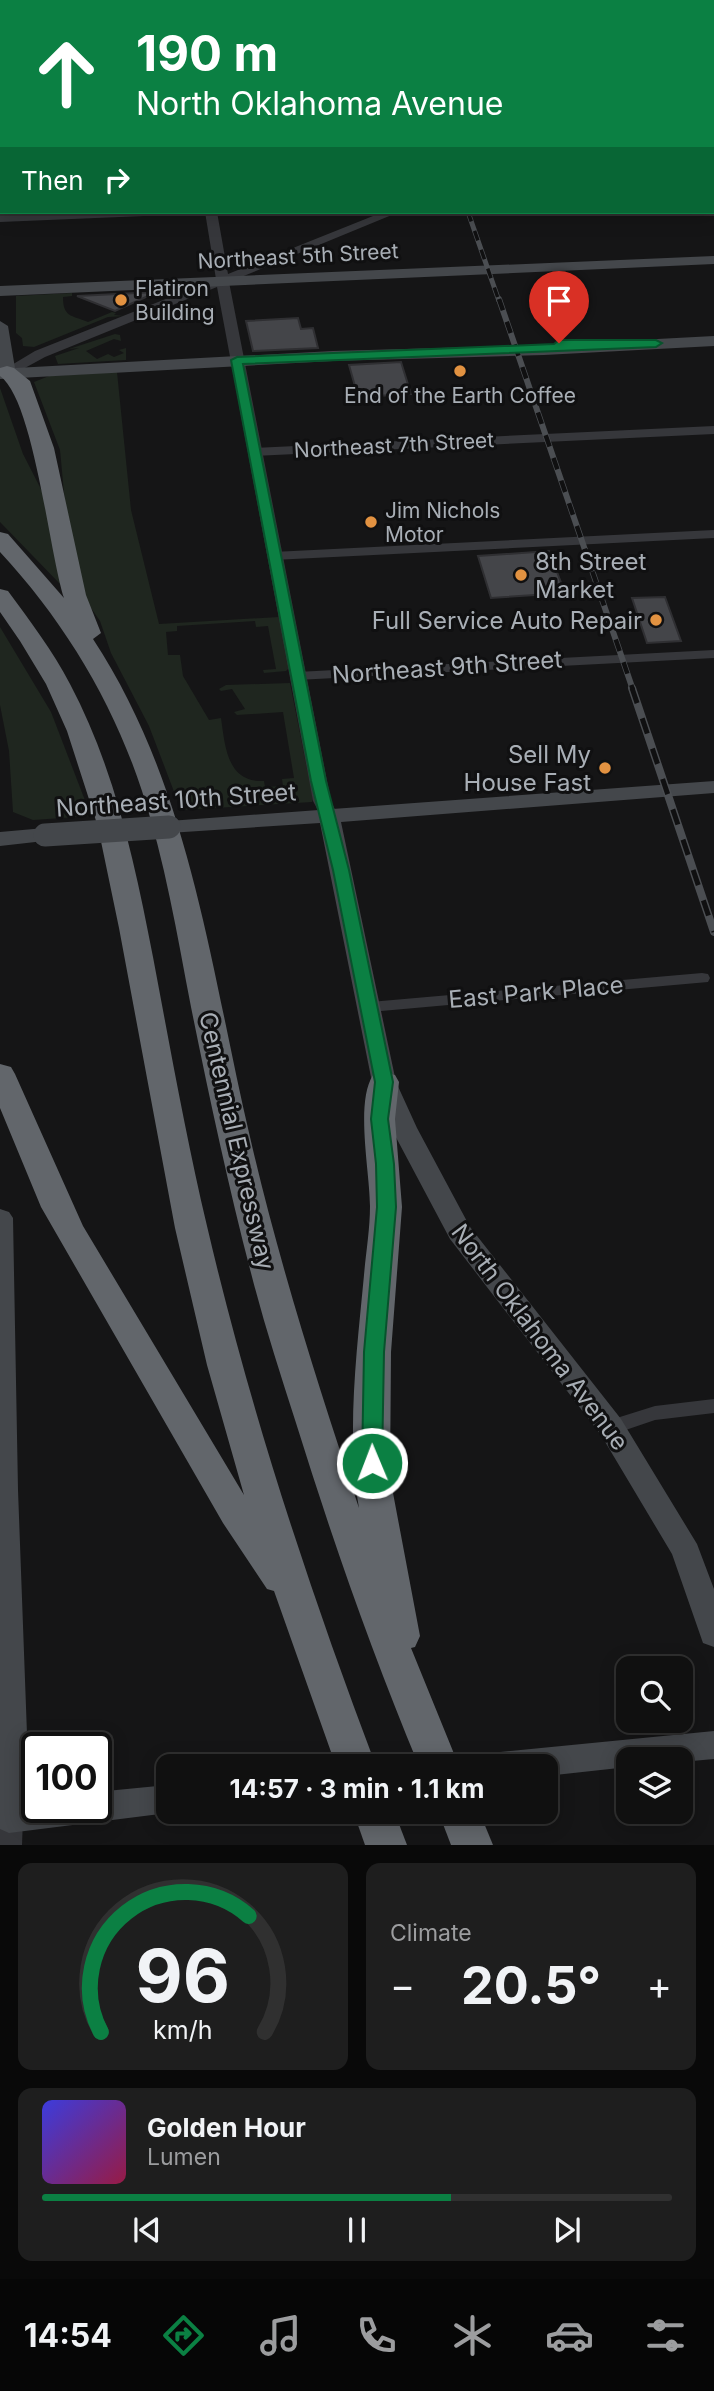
<!DOCTYPE html>
<meta charset="utf-8">
<style>
body{margin:0;font-family:Inter,sans-serif;background:#1e1e1e;color:#f1f3f6;height:100vh;display:flex;flex-direction:column;font-size:26px;white-space:nowrap}
*{box-sizing:border-box;margin:0}
p{font-size:23px;color:#9c9d9f}
.icon{flex:none;width:38px;height:38px;fill:none;stroke:currentColor;stroke-width:2;stroke-linecap:round;stroke-linejoin:round}
.map{position:relative;height:1845px;overflow:hidden}
.panel{display:flex;flex-direction:column;gap:18px;padding:18px;background:#090909;flex:1}
.panel>*{flex:none}
.guide{position:absolute;left:0px;top:0px;width:714px;height:214px;box-shadow:0 4px 18px #0003,0 0 0 2px #303030;background:#0b8043;color:#fff;overflow:hidden}
.buttons{position:absolute;left:616px;top:1656px;display:grid;gap:14px}
.buttons a{display:grid;place-items:center;width:77px;height:77px;border-radius:14px;background:#101010;box-shadow:0 4px 18px #0003,0 0 0 2px #303030;font-size:35px}
.speed{position:absolute;left:21px;top:1732px;display:flex;gap:14px;font-size:35px;font-weight:700;text-align:center}
.speed>*{display:grid;place-content:center;width:91px;height:91px;border-radius:50%;background:#101010;box-shadow:0 4px 18px #0003,0 0 0 2px #303030;line-height:1}
.speed .limit{border:4px solid #111;border-radius:10px;background:#fff;color:#111}
.pin{position:absolute;display:grid;place-items:center;width:60px;height:60px;color:#fff;margin:-72px -30px;border-radius:50% 50% 50% 0;rotate:-45deg;box-shadow:0 0 7px #0007}
.pin .icon{rotate:45deg}
.me{position:absolute;width:77px;margin:-38px;rotate:359deg;stroke-linejoin:round;filter:drop-shadow(0 0 5px #0008)}
.turn{display:flex;align-items:center;gap:24px;height:147px;padding:0 21px;font-size:32px}
.turn .icon{width:91px;height:91px;stroke-width:2.5}
.turn b{display:block;font-size:49px;line-height:60px}
.then{display:flex;align-items:center;height:66px;padding:0 21px;background:#0003;gap:14px;font-size:26px}
.big{font-size:52px;font-weight:700;line-height:1.1}
.panel .tile{flex:1;display:flex;flex-direction:column;justify-content:center;gap:10px;min-width:0;padding:0 24px;border-radius:14px;background:#1e1e1e}
.panel .dial{align-items:center;gap:0}
.dial svg{height:182px;overflow:visible;fill:none;stroke:#303030;stroke-width:7;stroke-linecap:round;text-anchor:middle}
.dial text{fill:#f1f3f6;stroke:none}
.song{display:flex;align-items:center;gap:21px}
.cover{width:84px;height:84px;border-radius:10px;background:linear-gradient(135deg,hsl(240 70% 55%),hsl(340 70% 35%))}
.played{height:7px;border-radius:4px;background:linear-gradient(90deg,#0b8043 65%,#303030 65%)}
.keys{display:flex;justify-content:space-around;direction:ltr}
.heat{display:flex;justify-content:space-between;align-items:center;font-size:38px;direction:ltr}
.panel .tiles{flex:1;display:grid;gap:18px;grid-template-columns:1fr 1fr}
.tile:last-child{grid-column:span 2}
.trip{position:absolute;left:156px;top:1754px;width:402px;height:70px;border-radius:14px;background:#101010;box-shadow:0 4px 18px #0003,0 0 0 2px #303030;font-weight:700;line-height:70px;text-align:center}
.menu{display:flex;height:112px;justify-content:space-around;align-items:center;background:#060606;color:#9c9d9f}
.menu .icon{width:49px;height:49px}
.menu .on{color:#0b8043}
.menu b{font-size:32px;color:#f1f3f6}
.map>svg:first-child{display:block}
.green{fill:#1f261f}
.building{fill:#444549;stroke:#2f2f32;stroke-width:2}
.lines{fill:none;stroke-linecap:round;stroke-linejoin:round}
.minor{fill:#36373b;fill-rule:evenodd}
.tertiary{fill:#36373b;fill-rule:evenodd}
.secondary{fill:#44474b;fill-rule:evenodd}
.primary{fill:#52555a;fill-rule:evenodd}
.motorway{fill:#62666b;fill-rule:evenodd}
.rail-far2-casing{stroke:#4b4e52;stroke-width:5}
.rail-far1-casing{stroke:#4b4e52;stroke-width:6}
.rail-casing{stroke:#4b4e52;stroke-width:8}
.rail-far2{stroke:#101011;stroke-width:3.5;stroke-dasharray:10;stroke-linecap:butt}
.rail-far1{stroke:#101011;stroke-width:4.5;stroke-dasharray:12;stroke-linecap:butt}
.rail{stroke:#101011;stroke-width:5;stroke-dasharray:16;stroke-linecap:butt}
.secondary-bridge{stroke:#44474b;stroke-width:23}
.route{fill:#0b8043;stroke:#07532c;stroke-width:2}
.poi-dot{fill:#e29241;stroke:#101011;stroke-width:2.5}
.labels{text-anchor:middle;dominant-baseline:central;stroke-width:6;stroke-linejoin:round;paint-order:stroke}
.far-street-label{font-size:21px;fill:#a8aeb5;stroke:#101011}
.far-poi-label{font-size:21px;fill:#a8aeb5;stroke:#101011;text-anchor:start}
.poi-label{font-size:24px;fill:#a8aeb5;stroke:#101011;text-anchor:end}
.street-label{font-size:24px;fill:#a8aeb5;stroke:#101011}
</style>
<div class="map">
<svg width="714" height="1845" viewBox="0 0 714 1845">
<rect width="100%" height="100%" fill="#151516"/>
<g class="green">
<path d="M72 293V296L63 297C63 317 71 315 88 322L112 312 116 313 114 315 124 316 108 317 34 347 23 346 22 338 16 333V296Z"/>
<polygon points="115,334 120,335 121,341 114,339 86,351 97,359 108,354 114,357 124,353 119,350 126,348 126,360 58,364 55,356 79,348 69,349"/>
<path d="M117 372 131 510 159 624 279 617 289 668 286 671 264 673 263 670 276 669 268 626 256 627 255 621 177 626V631L166 632 168 655H180L183 676 209 720 221 718C225 746 227 783 264 781L265 787 283 786 282 779 294 778 283 712 237 715 234 712 245 709 232 689 221 691 219 689 226 685 290 683 313 799 312 802 181 810 149 726 111 653 100 621 82 595 68 535 60 450 34 382 49 376Z"/>
<polygon points="0,388 23,454 46,499 63,587 0,522"/>
<polygon points="0,627 51,712 91,816 33,820 13,812 9,751 0,705"/>
</g>
<g class="building">
<polygon points="157,292 115,311 77,296"/>
<polygon points="298,318 301,329 313,328 318,348 253,351 246,321"/>
<polygon points="401,362 411,394 358,397 349,365"/>
<polygon points="549,551 565,593 491,598 478,556"/>
<polygon points="665,597 681,641 647,643 632,598"/>
</g>
<g class="lines">
<g class="minor">
<polygon points="714,426 714,434 254,456 248,452 254,448"/>
<polygon points="714,530 714,538 273,560 267,556 273,552"/>
<polygon points="714,650 714,658 297,680 290,676 297,672"/>
<polygon points="702,973 708,974 710,978 708,982 370,1012 362,1007 370,1002"/>
<polygon points="714,1399 714,1413 655,1420 611,1435 604,1432 601,1427 604,1422 655,1406"/>
</g>
<g class="tertiary">
<polygon points="0,0 9,0 9,2 2,2 2,4"/>
<polygon points="640,0 650,0 651,2 641,2"/>
<rect x="712" y="14" width="2" height="6"/>
<polygon points="0,27 2,27 0,65"/>
<rect x="712" y="66" width="2" height="6"/>
<polygon points="0,91 2,91 0,109"/>
<rect x="712" y="112" width="2" height="9"/>
<rect x="0" y="147" width="2" height="6"/>
<rect x="712" y="185" width="2" height="8"/>
<polygon points="62,212 150,212 144,216 0,222 0,214"/>
<polygon points="205,212 217,212 228,274 383,212 399,212 229,282 331,801 338,816 329,821 323,820 313,801 217,287 45,357 12,375 7,376 0,372 35,351 216,279"/>
<polygon points="9,1806 19,1809 23,1818 22,1845 0,1845 0,1809"/>
</g>
<g class="secondary">
<polygon points="714,256 714,264 0,296 0,286"/>
<polygon points="0,321 8,326 15,368 333,351 544,345 714,336 714,346 544,355 333,361 0,379"/>
<polygon points="714,781 714,793 341,822 396,1082 417,1128 470,1227 621,1419 697,1544 714,1589 714,1647 703,1643 672,1554 601,1435 450,1239 391,1128 372,1082 320,823 169,833 161,832 158,827 161,822 169,821"/>
<polygon points="45,828 53,830 56,835 53,840 0,846 0,832"/>
<polygon points="0,1209 9,1212 13,1218 18,1490 28,1761 26,1801 37,1800 37,1808 96,1808 96,1792 168,1785 168,1811 174,1811 168,1813 9,1833 0,1829"/>
<polygon points="714,1731 714,1759 681,1762 681,1759 628,1759 628,1767 546,1776 546,1766 484,1766 488,1756 500,1752"/>
</g>
<g class="primary">
<rect x="440" y="0" width="12" height="2"/>
<rect x="712" y="153" width="2" height="9"/>
</g>
<g class="motorway">
<path d="M7 366 14 368 30 381 54 448 86 595 101 633 93 639C191 788 210 967 250 1137 279 1263 318 1385 359 1508 346 1434 357 1350 364 1275 366 1252 370 1229 370 1206 370 1172 355 1103 373 1075L384 1072 395 1075 399 1082 395 1119 402 1207 391 1352 390 1477 420 1636 415 1647 411 1648 459 1766H419C372 1653 332 1539 296 1423 280 1373 264 1324 251 1273 228 1185 209 1096 191 1007 177 934 165 861 142 791 113 702 64 621 0 552V532L8 534 64 598C49 552 34 400 0 376V368Z"/>
<path d="M0 589 8 591C30 621 53 651 70 684 115 769 135 864 153 957 170 1047 186 1137 207 1226 250 1410 309 1589 376 1766H336L274 1591 267 1589 223 1523 41 1207 0 1108V1064L11 1067 15 1074 83 1226 244 1495 207 1365 175 1228 119 928 98 827 67 731 46 684 20 641 0 612Z"/>
<polygon points="353,1811 394,1811 407,1845 365,1845"/>
<polygon points="438,1811 479,1811 493,1845 451,1845"/>
</g>
<defs>
<polyline id="rail-far2" points="468,212 499,301"/>
<polyline id="rail-far1" points="499,299 633,690"/>
<polyline id="rail" points="632,688 714,932"/>
</defs>
<use href="#rail-far2" class="rail-far2-casing"/>
<use href="#rail-far1" class="rail-far1-casing"/>
<use href="#rail" class="rail-casing"/>
<use href="#rail-far2" class="rail-far2"/>
<use href="#rail-far1" class="rail-far1"/>
<use href="#rail" class="rail"/>
<polyline class="secondary-bridge" points="45,835 169,827"/>
</g>
<polygon class="route" points="559,340 656,340 662,343 656,347 243,364 326,781 349,870 393,1082 388,1119 394,1164 396,1207 384,1352 382,1463 379,1468 372,1471 365,1468 362,1463 364,1352 377,1207 376,1164 371,1119 375,1082 333,870 311,781 231,360 237,357 554,344"/>
<g class="poi-dot">
<circle cx="121" cy="300" r="7"/>
<circle cx="460" cy="371" r="7"/>
<circle cx="371" cy="522" r="7"/>
<circle cx="521" cy="575" r="7"/>
<circle cx="656" cy="620" r="7"/>
<circle cx="605" cy="768" r="7"/>
</g>
<g class="labels">
<g class="far-street-label">
<text transform="translate(298 256) rotate(-3)">Northeast 5th Street</text>
<text transform="translate(394 445) rotate(-3)">Northeast 7th Street</text>
</g>
<g class="far-poi-label">
<text x="135" y="288">Flatiron<tspan x="135" dy="24">Building</tspan></text>
<text x="460" y="395" text-anchor="middle">End of the Earth Coffee</text>
<text x="385" y="510">Jim Nichols<tspan x="385" dy="24">Motor</tspan></text>
</g>
<g class="poi-label">
<text x="535" y="561" text-anchor="start">8th Street<tspan x="535" dy="28">Market</tspan></text>
<text x="642" y="620">Full Service Auto Repair</text>
<text x="591" y="754">Sell My<tspan x="591" dy="28">House Fast</tspan></text>
</g>
<g class="street-label">
<text transform="translate(447 667) rotate(-4)">Northeast 9th Street</text>
<text transform="translate(176 800) rotate(-4)">Northeast 10th Street</text>
<text transform="translate(536 992) rotate(-5)">East Park Place</text>
<text transform="translate(237 1141) rotate(77)">Centennial Expressway</text>
<text transform="translate(540 1337) rotate(53)">North Oklahoma Avenue</text>
</g>
</g>
</svg>
<div class="buttons">
<a><svg class="icon" aria-label="search" viewBox="0 0 24 24"><circle cx="10" cy="10" r="6"/><path d="M15 15l6 6"/></svg></a>
<a><svg class="icon" aria-label="layers" viewBox="0 0 24 24"><path d="M12 4l9 5-9 5-9-5zM3 14l9 5 9-5"/></svg></a>
</div>
<div class="speed"><div class="limit">100</div></div>
<div class="pin" style="left:559px;top:343px;background:#d93025"><svg class="icon" aria-label="arrive" viewBox="0 0 24 24"><path d="M6 21V4h12l-3 4 3 4H6"/></svg></div>
<svg class="me" style="left:372px;top:1463px" viewBox="-20 -20 40 40"><circle r="17" fill="#0b8043" stroke="#fff" stroke-width="3"/><path d="M0-11L8 9 0 5-8 9z" fill="#fff"/></svg>
<div class="trip">14:57 · 3 min · 1.1 km</div>
<div class="guide">
<div class="turn"><svg class="icon" aria-label="ahead" viewBox="0 0 24 24"><path d="M12 20V5M6 11l6-6 6 6"/></svg><div><b>190 m</b>North Oklahoma Avenue</div></div>
<div class="then">Then<svg class="icon" aria-label="right" viewBox="0 0 24 24"><path d="M7 20v-9h11M14 6l5 5-5 5"/></svg></div>
</div>
</div>
<section class="panel">
<div class="tiles">
<div class="tile dial"><svg viewBox="0 0 100 80">
<path d="M14 69A42 42 0 1 1 86 69"/>
<path d="M14 69A42 42 0 0 1 79 18" stroke="#0b8043"/>
<text x="50" y="56" font-size="32" font-weight="700">96</text>
<text x="50" y="72" font-size="11">km/h</text>
</svg></div>
<div class="tile"><p>Climate</p>
<div class="heat"><a>−</a><b class="big">20.5°</b><a>+</a></div>
</div>
<div class="tile">
<div class="song"><i class="cover"></i><div><b>Golden Hour</b><p>Lumen</p></div></div>
<div class="played"></div>
<div class="keys"><svg class="icon" aria-label="previous" viewBox="0 0 24 24"><path d="M18 5L8 12l10 7zM5 5v14"/></svg><svg class="icon" aria-label="pause" viewBox="0 0 24 24"><path d="M8 5v14M16 5v14"/></svg><svg class="icon" aria-label="next" viewBox="0 0 24 24"><path d="M6 5l10 7-10 7zM19 5v14"/></svg></div>
</div>
</div>
</section>
<nav class="menu">
<b>14:54</b>
<svg class="icon on" aria-label="directions" viewBox="0 0 24 24"><path d="M12 3l9 9-9 9-9-9zM9 14v-3h6M13 9l2 2-2 2"/></svg>
<svg class="icon" aria-label="music" viewBox="0 0 24 24"><path d="M9 18V5l10-2v13"/><circle cx="6" cy="18" r="3"/><circle cx="16" cy="16" r="3"/></svg>
<svg class="icon" aria-label="phone" viewBox="0 0 24 24"><path d="M5 4h4l2 5-3 2q2 4 5 5l2-3 5 2v4C11 20 4 13 5 4z"/></svg>
<svg class="icon" aria-label="climate" viewBox="0 0 24 24"><path d="M12 3v18M4 7l16 10M4 17L20 7"/></svg>
<svg class="icon" aria-label="car" viewBox="0 0 24 24"><path d="M5 17H2v-5l4-1 3-4h7l3 4 3 1v5h-3M9 17h6M6 11h13"/><circle cx="7" cy="17" r="2"/><circle cx="17" cy="17" r="2"/></svg>
<svg class="icon" aria-label="filters" viewBox="0 0 24 24"><path d="M4 7h16M4 17h16"/><circle cx="9" cy="7" r="2"/><circle cx="15" cy="17" r="2"/></svg>
</nav>
